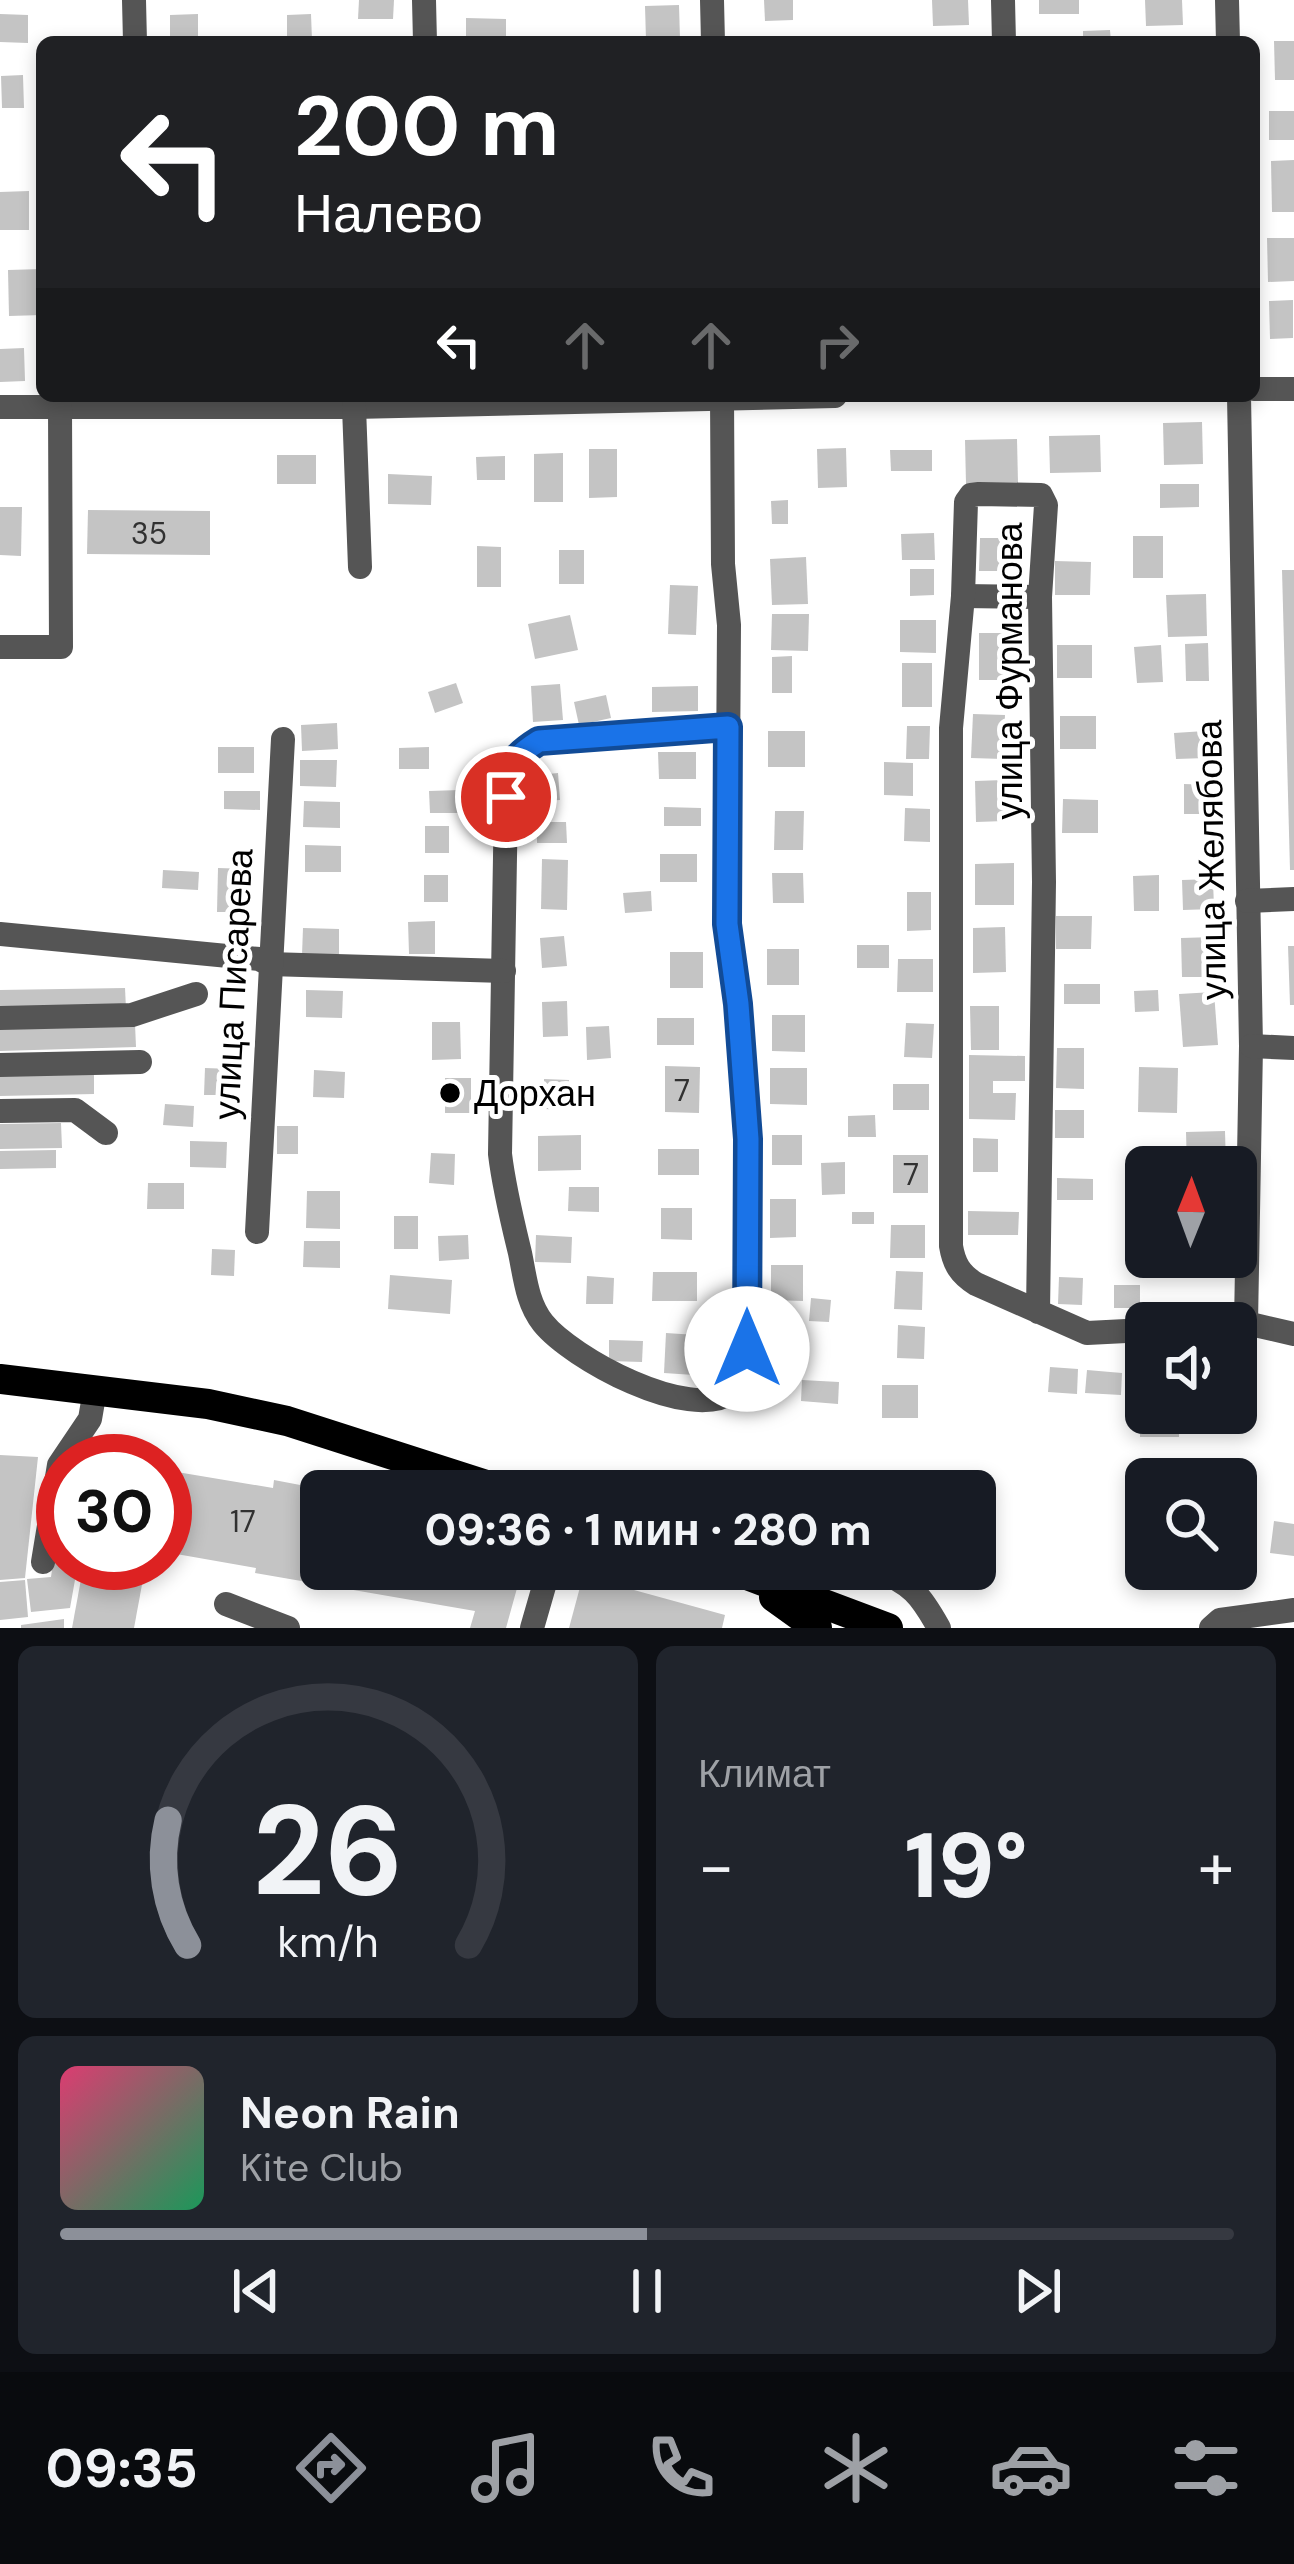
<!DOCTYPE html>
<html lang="ru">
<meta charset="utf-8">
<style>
body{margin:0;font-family:"DM Sans",sans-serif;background:#20242c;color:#f1f3f6;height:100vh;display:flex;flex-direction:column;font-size:45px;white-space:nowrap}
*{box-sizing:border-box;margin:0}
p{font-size:39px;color:#9ea1a6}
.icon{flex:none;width:66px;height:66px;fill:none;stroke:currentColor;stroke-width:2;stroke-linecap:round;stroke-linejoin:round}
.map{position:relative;height:1628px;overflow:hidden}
.drawer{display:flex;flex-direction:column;gap:18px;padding:18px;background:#0d0f14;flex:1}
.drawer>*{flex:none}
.top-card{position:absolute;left:36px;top:36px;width:1224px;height:366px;border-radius:18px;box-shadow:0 6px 18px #0003;background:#202124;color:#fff;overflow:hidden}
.needle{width:78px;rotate:1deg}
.tools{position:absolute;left:1125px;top:1146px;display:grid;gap:24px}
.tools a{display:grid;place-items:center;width:132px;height:132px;border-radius:18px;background:#171b24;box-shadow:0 6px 18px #0003;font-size:60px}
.speed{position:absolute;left:36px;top:1434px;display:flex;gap:24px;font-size:60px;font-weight:700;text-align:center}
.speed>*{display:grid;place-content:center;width:156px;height:156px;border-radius:50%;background:#171b24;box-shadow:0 6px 18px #0003;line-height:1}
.speed .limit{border:18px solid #d22;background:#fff;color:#111}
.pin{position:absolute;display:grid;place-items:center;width:102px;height:102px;color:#fff;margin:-51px;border:6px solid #fff;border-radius:50%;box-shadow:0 3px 12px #0007}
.me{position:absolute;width:132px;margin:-66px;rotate:0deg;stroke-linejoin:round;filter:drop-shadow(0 0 9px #0008)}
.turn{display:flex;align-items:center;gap:42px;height:252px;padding:0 60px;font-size:54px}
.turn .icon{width:156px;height:156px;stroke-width:2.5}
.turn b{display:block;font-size:84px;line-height:102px}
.lanes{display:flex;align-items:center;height:114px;padding:0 60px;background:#0003;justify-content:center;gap:60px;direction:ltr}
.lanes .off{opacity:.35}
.big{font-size:90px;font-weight:800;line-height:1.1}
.drawer .widget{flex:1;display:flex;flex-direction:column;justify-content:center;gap:18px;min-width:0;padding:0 42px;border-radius:18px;background:#20242c}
.drawer .dial{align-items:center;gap:0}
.dial svg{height:312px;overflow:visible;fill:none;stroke:#363941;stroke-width:7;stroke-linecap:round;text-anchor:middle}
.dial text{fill:#f1f3f6;stroke:none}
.song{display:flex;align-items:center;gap:36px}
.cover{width:144px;height:144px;border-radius:18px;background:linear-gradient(135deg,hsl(340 70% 55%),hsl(150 70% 35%))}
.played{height:12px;border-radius:6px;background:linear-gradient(90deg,#8c9099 50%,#363941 50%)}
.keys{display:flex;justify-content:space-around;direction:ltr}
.heat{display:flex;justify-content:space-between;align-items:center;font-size:66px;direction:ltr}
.drawer .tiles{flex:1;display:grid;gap:18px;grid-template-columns:1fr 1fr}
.widget:last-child{grid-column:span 2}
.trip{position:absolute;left:300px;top:1470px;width:696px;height:120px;border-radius:18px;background:#171b24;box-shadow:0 6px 18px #0003;font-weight:800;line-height:120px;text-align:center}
.tabs{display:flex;height:192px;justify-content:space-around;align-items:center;background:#090b0e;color:#9ea1a6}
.tabs .icon{width:84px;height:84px}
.tabs .current{color:#8c9099}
.tabs b{font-size:54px;color:#f1f3f6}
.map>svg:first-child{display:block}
.building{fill:#c4c4c4}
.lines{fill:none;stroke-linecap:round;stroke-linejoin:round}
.minor{stroke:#555;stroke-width:24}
.major{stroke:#000;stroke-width:30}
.route-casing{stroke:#114b97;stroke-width:30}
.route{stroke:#1a73e8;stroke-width:21}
.poi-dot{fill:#000;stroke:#fff;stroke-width:4.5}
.labels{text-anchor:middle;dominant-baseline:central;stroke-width:10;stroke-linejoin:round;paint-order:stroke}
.number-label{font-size:30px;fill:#313131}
.street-label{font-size:36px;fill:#000;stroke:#fff}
.poi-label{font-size:36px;fill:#000;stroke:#fff;text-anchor:start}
</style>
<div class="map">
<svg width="1294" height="1628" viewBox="0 0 1294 1628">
<rect width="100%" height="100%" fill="#fff"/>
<g class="building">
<polygon points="359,0 394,0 393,19 358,19"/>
<polygon points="764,0 793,0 793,20 765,21"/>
<polygon points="932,0 968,0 969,25 933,26"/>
<rect x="1039" y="0" width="40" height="14"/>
<polygon points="1145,0 1182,0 1183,25 1146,26"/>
<polygon points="679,5 680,39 646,40 645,6"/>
<polygon points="0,14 28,15 28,43 0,42"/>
<polygon points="198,14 198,42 170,42 170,15"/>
<polygon points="311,14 312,40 287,40 287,15"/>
<polygon points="466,18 506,19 506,42 466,42"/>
<polygon points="1110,30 1111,42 1083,42 1083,31"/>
<polygon points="1274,41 1294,41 1294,80 1275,80"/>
<polygon points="23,75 24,108 2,108 1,76"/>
<rect x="1269" y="111" width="25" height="29"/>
<polygon points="1294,160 1294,212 1272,212 1271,161"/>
<polygon points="29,191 29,230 0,230 0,192"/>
<polygon points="1267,238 1294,238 1294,281 1268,282"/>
<polygon points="42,269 42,315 9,316 8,270"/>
<polygon points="1293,300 1293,338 1270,339 1269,301"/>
<polygon points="24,348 25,381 0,382 0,349"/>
<polygon points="1202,422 1203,464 1164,465 1163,423"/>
<polygon points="1100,435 1101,472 1050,473 1049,436"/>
<polygon points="1017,439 1018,483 966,484 965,440"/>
<polygon points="846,448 847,487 818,488 817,449"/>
<polygon points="589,449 617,449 617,497 589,498"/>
<polygon points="890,450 932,450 932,471 891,471"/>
<polygon points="563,453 563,502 534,502 534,454"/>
<rect x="277" y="455" width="39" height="29"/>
<polygon points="505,456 505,480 477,480 476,457"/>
<polygon points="388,474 432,476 431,505 388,504"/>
<polygon points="1160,484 1199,484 1199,507 1160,508"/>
<polygon points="788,500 788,524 772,524 771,501"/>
<polygon points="0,507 22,507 21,556 0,555"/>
<polygon points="88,510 210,511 210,555 87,554"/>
<polygon points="934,533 935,560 902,560 901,534"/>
<rect x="1133" y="536" width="30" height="42"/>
<polygon points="980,538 1015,538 1015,571 979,571"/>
<polygon points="477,546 501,547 501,587 477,587"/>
<rect x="559" y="550" width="25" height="34"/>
<polygon points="806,557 808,604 772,605 770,559"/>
<polygon points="1055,561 1091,562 1090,595 1055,595"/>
<polygon points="910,569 934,569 934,595 910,596"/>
<polygon points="1282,570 1294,570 1294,870 1290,870"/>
<polygon points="670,585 698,586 696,635 668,634"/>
<polygon points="1206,594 1207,636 1168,637 1166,595"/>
<polygon points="772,614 809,614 808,651 771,650"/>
<polygon points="570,615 578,650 535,659 528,624"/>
<polygon points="900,620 936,620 936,653 900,652"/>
<rect x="979" y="633" width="36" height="47"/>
<polygon points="1208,643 1209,681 1186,681 1185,644"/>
<rect x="1057" y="645" width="35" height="33"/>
<polygon points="1161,645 1163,682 1137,683 1134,647"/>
<polygon points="792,656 792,693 772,693 772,657"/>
<rect x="902" y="663" width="30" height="44"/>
<polygon points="456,683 463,703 435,713 428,692"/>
<polygon points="560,684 563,720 533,722 531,686"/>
<polygon points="698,686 698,711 652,712 652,687"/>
<polygon points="606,695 611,718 579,725 574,702"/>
<polygon points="973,714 1005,715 1003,759 971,758"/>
<rect x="1060" y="716" width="36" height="33"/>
<polygon points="337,723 338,749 302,751 301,725"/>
<polygon points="907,726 930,726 929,759 906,759"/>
<rect x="768" y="731" width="37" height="36"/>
<polygon points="1205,731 1206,758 1176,759 1174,733"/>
<rect x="218" y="747" width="36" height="26"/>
<polygon points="429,747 429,769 399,769 399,748"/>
<polygon points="658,752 696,752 696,779 659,779"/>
<polygon points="300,760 337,760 336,787 300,786"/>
<polygon points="884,762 913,763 913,796 884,795"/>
<polygon points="558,773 560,800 539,801 537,775"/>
<polygon points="1004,780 1005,821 976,822 975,781"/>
<polygon points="1184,784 1212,785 1212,814 1184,814"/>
<polygon points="460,790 461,813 430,813 429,791"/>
<polygon points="224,791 260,791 260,810 224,809"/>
<polygon points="1063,799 1098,800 1098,833 1062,833"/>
<polygon points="304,801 340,802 340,828 303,827"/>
<polygon points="664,807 701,808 701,826 664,826"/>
<polygon points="905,808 930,809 930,842 904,841"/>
<polygon points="775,811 804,811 803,850 774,850"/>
<polygon points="537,822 566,822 567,843 537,843"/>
<rect x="425" y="826" width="24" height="27"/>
<polygon points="305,845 341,846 341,872 305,872"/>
<rect x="660" y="854" width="37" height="28"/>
<polygon points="542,859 568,860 567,910 541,909"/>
<polygon points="1014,863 1014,905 975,905 975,864"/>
<polygon points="218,868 249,869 248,912 217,912"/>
<polygon points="163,870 199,872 198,890 162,888"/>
<polygon points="772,873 803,873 804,903 773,903"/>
<rect x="424" y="875" width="24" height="27"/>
<polygon points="1159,875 1159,911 1134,911 1133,876"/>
<polygon points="1213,879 1214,909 1183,910 1182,880"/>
<polygon points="651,891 652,911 625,913 623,893"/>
<polygon points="907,892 931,892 931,930 907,931"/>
<polygon points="1056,916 1092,916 1091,949 1056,949"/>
<polygon points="435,921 435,954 409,954 408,922"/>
<polygon points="1005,927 1006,972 973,973 973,928"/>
<polygon points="303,928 339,929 339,955 302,955"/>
<polygon points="564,936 567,966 542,968 540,938"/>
<polygon points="1215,937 1216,977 1182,977 1181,938"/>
<rect x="857" y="945" width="32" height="23"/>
<polygon points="1288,946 1294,946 1294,1005 1290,1005"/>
<rect x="767" y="949" width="32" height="36"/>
<rect x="670" y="952" width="33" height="36"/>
<polygon points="898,959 933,959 933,992 897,992"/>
<rect x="1064" y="984" width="36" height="20"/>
<polygon points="125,988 126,1009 0,1011 0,990"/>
<polygon points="306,990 343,991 342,1018 306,1017"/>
<polygon points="1158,990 1159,1011 1135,1012 1134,991"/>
<polygon points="1214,992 1218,1045 1183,1047 1179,994"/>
<polygon points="567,1001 568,1036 543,1037 542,1002"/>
<polygon points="970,1006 999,1006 999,1050 971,1050"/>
<polygon points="772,1015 805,1015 805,1052 772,1051"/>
<rect x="657" y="1018" width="37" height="27"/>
<polygon points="432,1022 460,1022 461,1059 432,1060"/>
<polygon points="906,1023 934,1024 932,1058 904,1057"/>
<polygon points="135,1024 136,1047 0,1051 0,1029"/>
<polygon points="609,1026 611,1058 587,1060 586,1027"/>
<polygon points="1057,1048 1084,1048 1084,1089 1056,1088"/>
<polygon points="969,1055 1025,1056 1025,1081 993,1081 993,1093 1016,1093 1015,1120 969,1119"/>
<polygon points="665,1066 700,1067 699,1113 665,1112"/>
<polygon points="1139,1067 1178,1068 1177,1113 1138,1112"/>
<polygon points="205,1068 232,1069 232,1095 204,1095"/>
<polygon points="770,1068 807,1068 807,1105 770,1104"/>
<polygon points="314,1070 345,1072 344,1098 313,1097"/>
<polygon points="94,1073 94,1094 0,1096 0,1076"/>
<rect x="445" y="1078" width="26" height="35"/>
<polygon points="544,1079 569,1080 569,1110 544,1109"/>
<rect x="893" y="1084" width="36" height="26"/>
<polygon points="165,1104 194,1106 193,1127 163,1125"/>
<rect x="1055" y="1110" width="29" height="28"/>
<polygon points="875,1115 876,1137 848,1137 848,1116"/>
<polygon points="61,1123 62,1148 0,1149 0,1124"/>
<rect x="277" y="1126" width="21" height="28"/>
<polygon points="1225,1131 1226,1167 1187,1167 1186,1132"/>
<polygon points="581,1135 581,1170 538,1171 538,1136"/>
<rect x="772" y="1135" width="30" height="30"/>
<polygon points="973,1138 998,1139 998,1172 973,1172"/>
<polygon points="190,1141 227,1142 226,1168 190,1167"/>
<rect x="658" y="1149" width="41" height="26"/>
<polygon points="56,1150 56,1168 0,1169 0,1151"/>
<polygon points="431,1153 455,1154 454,1185 429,1183"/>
<rect x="893" y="1155" width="35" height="38"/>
<polygon points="845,1162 845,1194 822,1195 821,1163"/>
<polygon points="1057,1178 1093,1179 1093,1200 1057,1200"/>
<polygon points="148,1183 184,1183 184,1209 147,1209"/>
<polygon points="569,1187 599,1187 599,1212 568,1211"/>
<polygon points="307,1191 340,1191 340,1229 306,1228"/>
<polygon points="770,1199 796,1199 796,1237 770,1238"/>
<polygon points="661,1208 692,1208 692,1240 661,1239"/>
<polygon points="968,1211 1019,1212 1018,1235 968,1235"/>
<rect x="852" y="1212" width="22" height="12"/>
<rect x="394" y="1216" width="24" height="33"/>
<polygon points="891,1225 925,1225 925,1258 890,1258"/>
<polygon points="468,1235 469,1259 439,1261 438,1236"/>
<polygon points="536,1235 572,1237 571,1263 535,1262"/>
<polygon points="304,1241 340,1241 340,1268 303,1267"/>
<polygon points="212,1249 235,1250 234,1276 211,1275"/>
<polygon points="771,1265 803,1265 803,1301 771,1300"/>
<polygon points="896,1271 923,1272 922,1310 894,1309"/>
<polygon points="653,1272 697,1272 697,1301 652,1301"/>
<polygon points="390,1275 452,1280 450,1314 388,1309"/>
<polygon points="587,1276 614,1278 613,1304 586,1304"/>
<polygon points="1059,1277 1083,1278 1082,1305 1058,1304"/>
<rect x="1114" y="1285" width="26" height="23"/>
<polygon points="811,1298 831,1300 829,1322 809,1321"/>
<polygon points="898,1325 925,1327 924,1359 897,1358"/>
<polygon points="666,1333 696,1335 694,1375 664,1373"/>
<polygon points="609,1340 643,1341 642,1362 609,1361"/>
<polygon points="1050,1367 1078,1369 1077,1394 1048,1392"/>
<polygon points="1087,1370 1122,1373 1121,1395 1085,1393"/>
<polygon points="802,1380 839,1382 838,1404 801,1401"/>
<rect x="882" y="1385" width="36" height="33"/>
<polygon points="1140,1394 1146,1394 1146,1413 1179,1413 1179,1437 1140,1437"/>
<polygon points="0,1455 38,1457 25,1578 0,1580"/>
<polygon points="165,1470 273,1488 274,1480 321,1489 321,1569 506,1569 519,1581 506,1628 470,1628 475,1611 255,1573 256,1568 165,1552"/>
<polygon points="60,1515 63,1515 63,1563 78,1563 70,1608 31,1612 27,1579 51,1577"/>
<polygon points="1274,1521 1294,1524 1294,1556 1270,1553"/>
<polygon points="84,1563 146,1563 134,1628 72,1628"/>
<polygon points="583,1576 725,1615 722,1628 569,1628"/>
<polygon points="25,1580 28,1617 0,1620 0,1582"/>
<polygon points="64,1619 64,1628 21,1628 21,1625"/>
</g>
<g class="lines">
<g class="minor">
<polyline points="134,0 135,42"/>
<polyline points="424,0 425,42"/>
<polyline points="712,0 713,42"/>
<polyline points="1003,0 1004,42"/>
<polyline points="1227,0 1228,42"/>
<polyline points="1254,389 1294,389"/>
<path d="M722 396 723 564 729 625 727 924 738 1004 747 1104V1350C746 1365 745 1381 732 1392 690 1423 571 1358 543 1323 527 1303 525 1277 520 1253 512 1220 504 1188 500 1154L506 797C508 766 513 757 539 741L728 727"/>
<polyline points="1239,396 1251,1046 1246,1323"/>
<polyline points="0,407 354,407 835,396"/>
<polyline points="354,407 360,567"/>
<polyline points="963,596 1040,597"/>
<polyline points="0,647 61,647 60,407"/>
<polyline points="1247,901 1294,899"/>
<polyline points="0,934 259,959 269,964 504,971"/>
<polyline points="0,1018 132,1015 196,994"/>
<polyline points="1251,1046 1294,1048"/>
<polyline points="0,1065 140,1062"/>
<polyline points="0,1111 75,1110 106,1133"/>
<polyline points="257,1232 283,739"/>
<path d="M1038 1312 1044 882 1040 597 1046 505 1041 495 979 494 971 495 966 502 963 596 951 728V1246C954 1264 960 1274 976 1284L1087 1333 1146 1330"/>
<polyline points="1232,1323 1246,1323 1294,1334"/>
<polyline points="43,1562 59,1465 90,1419 95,1390"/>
<path d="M875 1569C912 1584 920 1594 939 1628"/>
<polyline points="226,1604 288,1628"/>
<polyline points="532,1628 549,1569"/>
<polyline points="1211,1628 1220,1620 1294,1610"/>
</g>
<g class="major">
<polyline points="0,1379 208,1404 287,1421 505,1491"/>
<polyline points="731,1569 888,1628"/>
<polyline points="774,1597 817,1628"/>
</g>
</g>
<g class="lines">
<defs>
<path id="route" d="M506 797C508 766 513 757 539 741L728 727 727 924 738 1004 748 1139 747 1349"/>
</defs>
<use href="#route" class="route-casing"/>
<use href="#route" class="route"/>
</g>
<circle class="poi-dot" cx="450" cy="1093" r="12"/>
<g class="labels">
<g class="number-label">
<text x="149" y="533">35</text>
<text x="682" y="1090">7</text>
<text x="911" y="1174">7</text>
<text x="243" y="1521">17</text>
</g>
<g class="street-label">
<text transform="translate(1009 671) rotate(-90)">улица Фурманова</text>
<text transform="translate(1211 860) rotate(-91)">улица Желябова</text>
<text transform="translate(233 984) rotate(-87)">улица Писарева</text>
</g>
<g class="poi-label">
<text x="474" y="1093">Дорхан</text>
</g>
</g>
</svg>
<div class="tools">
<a><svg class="needle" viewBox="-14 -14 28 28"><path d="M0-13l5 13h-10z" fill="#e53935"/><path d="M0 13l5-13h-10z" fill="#9ea1a6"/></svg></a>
<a><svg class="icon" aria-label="sound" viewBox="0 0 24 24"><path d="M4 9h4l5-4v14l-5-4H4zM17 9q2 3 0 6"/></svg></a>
<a><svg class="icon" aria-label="search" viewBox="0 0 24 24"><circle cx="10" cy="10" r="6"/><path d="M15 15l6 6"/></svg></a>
</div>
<div class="speed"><div class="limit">30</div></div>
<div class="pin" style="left:506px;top:797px;background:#d93025"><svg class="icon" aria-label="arrive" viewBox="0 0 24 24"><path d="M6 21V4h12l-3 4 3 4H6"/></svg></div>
<svg class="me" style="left:747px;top:1349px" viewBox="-20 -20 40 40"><circle r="19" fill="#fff"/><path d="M0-13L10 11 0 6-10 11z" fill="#1a73e8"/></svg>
<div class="trip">09:36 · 1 мин · 280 m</div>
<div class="top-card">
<div class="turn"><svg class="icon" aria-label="left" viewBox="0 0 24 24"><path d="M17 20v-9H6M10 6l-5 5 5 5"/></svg><div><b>200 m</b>Налево</div></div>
<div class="lanes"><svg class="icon" aria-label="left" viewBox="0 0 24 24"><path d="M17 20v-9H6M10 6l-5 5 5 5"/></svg><svg class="icon off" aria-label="ahead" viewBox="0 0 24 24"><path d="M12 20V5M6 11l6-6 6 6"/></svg><svg class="icon off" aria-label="ahead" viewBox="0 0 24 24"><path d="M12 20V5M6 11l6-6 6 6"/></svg><svg class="icon off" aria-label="right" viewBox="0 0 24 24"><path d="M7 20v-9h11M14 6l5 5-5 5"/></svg></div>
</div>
</div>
<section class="drawer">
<div class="tiles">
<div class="widget dial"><svg viewBox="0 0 100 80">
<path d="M14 69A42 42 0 1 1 86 69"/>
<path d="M14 69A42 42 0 0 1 9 37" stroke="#8c9099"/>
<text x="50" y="56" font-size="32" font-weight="700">26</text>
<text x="50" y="72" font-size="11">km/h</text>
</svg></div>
<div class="widget"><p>Климат</p>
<div class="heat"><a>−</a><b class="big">19°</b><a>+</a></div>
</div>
<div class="widget">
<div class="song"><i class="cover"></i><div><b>Neon Rain</b><p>Kite Club</p></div></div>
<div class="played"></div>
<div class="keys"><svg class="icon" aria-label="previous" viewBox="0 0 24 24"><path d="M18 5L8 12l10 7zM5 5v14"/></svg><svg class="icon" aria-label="pause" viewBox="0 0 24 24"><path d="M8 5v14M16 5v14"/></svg><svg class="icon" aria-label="next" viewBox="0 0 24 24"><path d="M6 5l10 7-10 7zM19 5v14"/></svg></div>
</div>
</div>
</section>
<nav class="tabs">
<b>09:35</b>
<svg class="icon current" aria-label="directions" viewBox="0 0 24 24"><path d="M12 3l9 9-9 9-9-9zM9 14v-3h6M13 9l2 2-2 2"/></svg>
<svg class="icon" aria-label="music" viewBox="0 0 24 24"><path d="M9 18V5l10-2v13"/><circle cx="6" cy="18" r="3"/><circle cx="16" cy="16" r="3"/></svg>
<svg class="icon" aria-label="phone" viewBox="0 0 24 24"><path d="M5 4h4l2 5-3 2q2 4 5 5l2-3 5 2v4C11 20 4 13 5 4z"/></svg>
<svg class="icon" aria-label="climate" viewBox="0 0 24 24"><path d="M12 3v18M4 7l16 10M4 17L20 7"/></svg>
<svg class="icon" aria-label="car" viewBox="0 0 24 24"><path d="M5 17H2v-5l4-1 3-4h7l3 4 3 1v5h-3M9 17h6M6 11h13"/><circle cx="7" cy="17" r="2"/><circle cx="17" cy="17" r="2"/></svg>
<svg class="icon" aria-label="filters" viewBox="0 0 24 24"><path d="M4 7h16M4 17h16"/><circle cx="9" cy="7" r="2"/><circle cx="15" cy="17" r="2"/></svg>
</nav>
